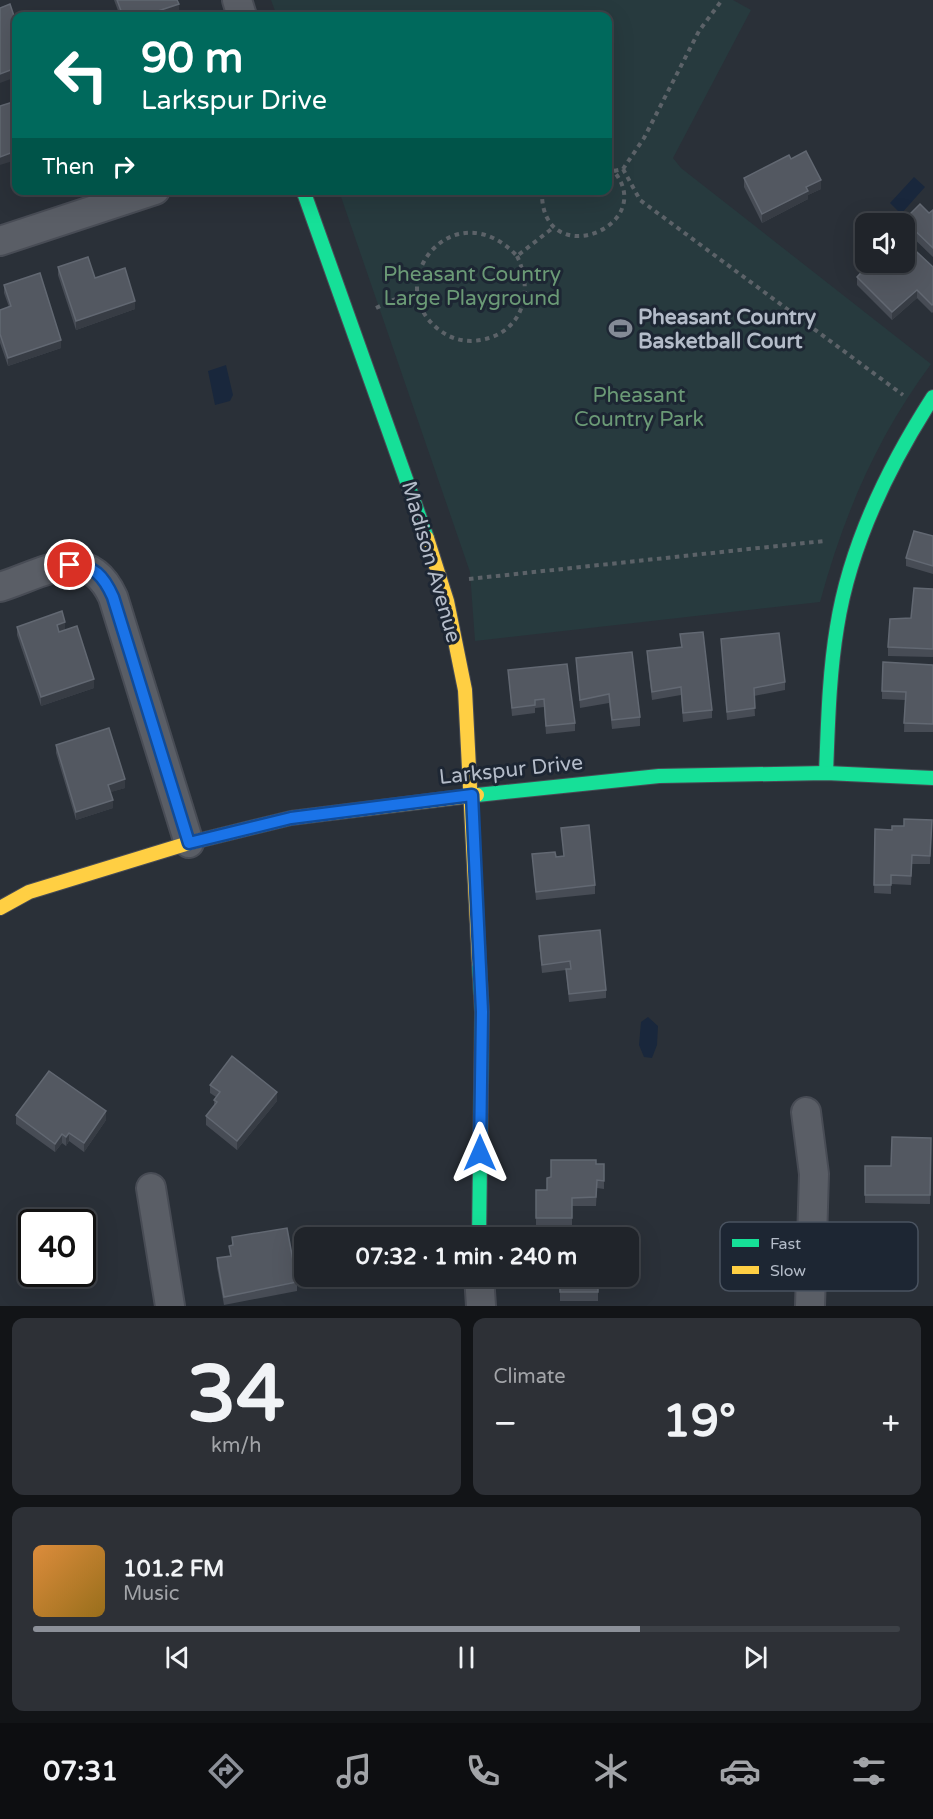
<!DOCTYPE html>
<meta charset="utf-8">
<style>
body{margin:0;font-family:"Varela Round",sans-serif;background:#2d3036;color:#f1f3f6;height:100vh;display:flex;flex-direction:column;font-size:22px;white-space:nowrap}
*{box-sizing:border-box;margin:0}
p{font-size:20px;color:#a2a4a8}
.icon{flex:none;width:33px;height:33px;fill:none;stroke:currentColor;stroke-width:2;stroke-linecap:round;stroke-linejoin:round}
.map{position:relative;height:1306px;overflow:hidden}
.sheet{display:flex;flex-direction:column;gap:12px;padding:12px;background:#121417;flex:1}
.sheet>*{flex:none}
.top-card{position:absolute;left:12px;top:12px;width:600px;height:183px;border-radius:12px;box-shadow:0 6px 24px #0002,0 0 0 2px #3d4147;background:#00695c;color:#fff;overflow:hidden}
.tools{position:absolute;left:855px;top:213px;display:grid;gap:12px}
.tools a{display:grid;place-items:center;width:60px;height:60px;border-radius:12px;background:#20242a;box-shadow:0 6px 24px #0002,0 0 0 2px #3d4147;font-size:30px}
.speed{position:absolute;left:18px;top:1209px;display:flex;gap:12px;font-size:30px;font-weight:700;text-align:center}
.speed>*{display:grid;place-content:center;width:78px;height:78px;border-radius:50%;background:#20242a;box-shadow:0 6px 24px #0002,0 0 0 2px #3d4147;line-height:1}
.speed .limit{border:3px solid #111;border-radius:9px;background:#fff;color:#111}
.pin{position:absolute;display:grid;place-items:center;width:51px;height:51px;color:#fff;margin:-26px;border:3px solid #fff;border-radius:50%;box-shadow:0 2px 6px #0007}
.me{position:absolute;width:66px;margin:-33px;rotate:0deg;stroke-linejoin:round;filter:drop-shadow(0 0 4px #0008)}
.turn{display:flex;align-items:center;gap:21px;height:126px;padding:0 30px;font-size:27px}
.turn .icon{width:78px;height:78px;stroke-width:2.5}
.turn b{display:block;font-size:42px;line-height:51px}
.then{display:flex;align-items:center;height:57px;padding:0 30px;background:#0003;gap:12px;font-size:22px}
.big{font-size:45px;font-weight:800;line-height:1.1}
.sheet .tile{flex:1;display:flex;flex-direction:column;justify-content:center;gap:9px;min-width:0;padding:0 21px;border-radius:12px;background:#2d3036}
.sheet .dial{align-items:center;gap:0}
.dial b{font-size:78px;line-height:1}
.song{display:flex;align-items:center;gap:18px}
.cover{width:72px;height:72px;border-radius:9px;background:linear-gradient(135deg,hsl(30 70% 55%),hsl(40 70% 35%))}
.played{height:6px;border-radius:3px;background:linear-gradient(90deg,#8c9099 70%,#3d4147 70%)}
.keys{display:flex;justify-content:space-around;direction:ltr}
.heat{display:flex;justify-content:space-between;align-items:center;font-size:33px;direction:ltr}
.sheet .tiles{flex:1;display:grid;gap:12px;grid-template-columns:1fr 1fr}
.tile:last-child{grid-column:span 2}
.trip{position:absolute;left:294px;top:1227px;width:345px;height:60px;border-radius:12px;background:#20242a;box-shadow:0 6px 24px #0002,0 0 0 2px #3d4147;font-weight:800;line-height:60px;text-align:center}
.dock{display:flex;height:96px;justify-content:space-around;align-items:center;background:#0d0e11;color:#a2a4a8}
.dock .icon{width:42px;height:42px}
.dock .active{color:#8c9099}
.dock b{font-size:27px;color:#f1f3f6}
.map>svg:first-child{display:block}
.green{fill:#273a3e}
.water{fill:#19273c}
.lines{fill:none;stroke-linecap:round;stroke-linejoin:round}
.street-casing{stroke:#484c55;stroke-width:32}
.fast-casing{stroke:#484c55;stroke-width:16}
.slow-casing{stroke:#484c55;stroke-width:16}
.path{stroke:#5c6268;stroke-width:4;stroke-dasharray:4.5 4.5;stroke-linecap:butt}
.street{stroke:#5a5e66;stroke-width:28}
.fast{stroke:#16e098;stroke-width:14}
.slow{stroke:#ffcf43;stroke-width:14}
.wall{fill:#474c55}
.shaded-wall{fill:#373c44}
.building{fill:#535861;stroke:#626872;stroke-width:1.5}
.route-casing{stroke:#114b97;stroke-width:15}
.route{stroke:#1a73e8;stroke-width:10}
.labels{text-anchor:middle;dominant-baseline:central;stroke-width:6;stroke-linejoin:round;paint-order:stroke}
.park-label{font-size:21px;fill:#6b9a76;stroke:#1d2633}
.poi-label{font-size:21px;font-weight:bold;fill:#b4bcc9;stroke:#1d2633;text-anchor:start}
.street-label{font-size:21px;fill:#b4bcc9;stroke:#1d2633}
.key{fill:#1d2633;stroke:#4a5360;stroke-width:1.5}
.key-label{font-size:16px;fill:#b4bcc9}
</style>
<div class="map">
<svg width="933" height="1306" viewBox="0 0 933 1306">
<rect width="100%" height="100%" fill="#2a3038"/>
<path class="green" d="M271 0H733L751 10 673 158 681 168 931 364C877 437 844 514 820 602L475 641 470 572 339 191 608 190V16H277Z"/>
<g class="water">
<polygon points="914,177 925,187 901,214 890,203"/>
<polygon points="226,365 233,395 230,401 215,405 208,371"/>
<polygon points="648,1017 658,1026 657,1045 652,1058 644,1057 639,1045 641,1022"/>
</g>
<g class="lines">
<defs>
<g id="street">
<polyline points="237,0 242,16"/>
<polyline points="0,241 155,190"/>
<path d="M0 587C44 573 88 542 113 597L189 843"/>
<polyline points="806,1112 814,1174 810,1306"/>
<polyline points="151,1188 170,1306"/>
<polyline points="479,1276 481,1306"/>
</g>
<g id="fast">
<polyline points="303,190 427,538"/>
<path d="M826 773C828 724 829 675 837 627 850 544 888 467 933 397"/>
<polyline points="477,795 659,776 826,773 933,778"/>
<polyline points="479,1238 482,1012 479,963"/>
</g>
<g id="slow">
<polyline points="427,538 447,601 465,690 479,963"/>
<polyline points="0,908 29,892 189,843 291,818 477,795"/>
</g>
</defs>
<use href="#street" class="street-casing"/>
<use href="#fast" class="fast-casing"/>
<use href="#slow" class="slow-casing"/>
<g class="path">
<polyline points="623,169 640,200 903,395"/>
<polyline points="614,171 623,169 644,138 699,31 722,0"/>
<path d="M542 190C539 278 669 223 608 165"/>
<path d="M517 256C536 295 520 339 471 341 459 341 448 337 438 329 380 283 454 189 517 256L554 227"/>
<polyline points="376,308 393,300 418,294"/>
<polyline points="469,579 824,541"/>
</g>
<use href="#street" class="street"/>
<use href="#fast" class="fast"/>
<use href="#slow" class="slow"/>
</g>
<g class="wall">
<polygon points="114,0 177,0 179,13 167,16 120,16"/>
<polygon points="791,159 821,189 808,195 808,199 762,223 744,187 744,178"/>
<polygon points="933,210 933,257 904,229 904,220 929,213"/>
<polygon points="58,267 95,278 135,309 76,330 58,275"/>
<polygon points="933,267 933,312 932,313 917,298 892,320 857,285 857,277"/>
<polygon points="4,285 61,348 8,366 0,343 0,310 9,307 4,293"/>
<polygon points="933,536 933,574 906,566 906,558"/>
<polygon points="933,589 933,657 888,656 888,647"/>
<polygon points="17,627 65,630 94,688 41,706 17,635"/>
<polygon points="680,634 712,710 712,718 683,722 681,695 652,700 647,659 647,651 681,647"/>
<polygon points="721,639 785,682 785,690 754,696 755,716 727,720"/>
<polygon points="576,658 640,717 640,726 612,729 609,703 580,708"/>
<polygon points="933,665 933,732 904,732 905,700 882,699 882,691"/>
<polygon points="508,670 575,723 575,731 546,734 544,707 535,708 535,713 512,716"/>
<polygon points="56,745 125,788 110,792 113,808 76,820 56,753"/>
<polygon points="932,820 930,864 912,864 911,885 891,884 891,894 874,893 875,829 892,830"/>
<polygon points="561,828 595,885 595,894 536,900 532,854 556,857 564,856"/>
<polygon points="539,936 606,990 606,998 569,1002 566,970 542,973 539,944"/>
<polygon points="210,1085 277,1101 237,1150 206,1125 206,1116 214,1107 214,1100 216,1097 210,1093"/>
<polygon points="16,1115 106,1120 84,1152 69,1141 66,1146 62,1143 55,1152 16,1124"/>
<polygon points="931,1138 930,1204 865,1203 865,1166 891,1166"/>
<polygon points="596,1164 604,1164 604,1189 597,1188 596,1206 572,1206 572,1226 536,1226 536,1190 547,1190 551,1177"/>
<polygon points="232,1237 297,1282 297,1291 224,1305 217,1267 217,1258 230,1256 229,1246 232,1245"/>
<rect x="560" y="1276" width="38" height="25"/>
</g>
<g class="shaded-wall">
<polygon points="179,4 179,13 167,16 143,16"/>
<polygon points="16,68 16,77 0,83 0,74"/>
<polygon points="16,151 16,160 0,165 0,157"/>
<polygon points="821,180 821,189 808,195 808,199 762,223 762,214 806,187"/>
<polygon points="917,290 917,298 892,320 892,312"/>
<polygon points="135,301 135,309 76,330 76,321"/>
<polygon points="61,340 61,348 8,366 8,358"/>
<polygon points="65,622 65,630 57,634 57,625"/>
<polygon points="94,679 94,688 41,706 41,697"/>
<polygon points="125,779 125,788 108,793 108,785"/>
<polygon points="113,800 113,808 76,820 76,812"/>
<polygon points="277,1092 277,1101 237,1150 237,1141"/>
<polygon points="106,1111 106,1120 84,1152 84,1143"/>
<polygon points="69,1133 69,1141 66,1146 66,1137"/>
<polygon points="62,1134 62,1143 55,1152 55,1144"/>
</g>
<g class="building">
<polygon points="117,0 177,0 179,4 143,16 123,16"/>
<polygon points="10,4 16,22 16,68 0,74 0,8"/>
<polygon points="16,101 16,151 0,157 0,106"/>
<polygon points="806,151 821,180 806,187 808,191 762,214 744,178 789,155 791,159"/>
<polygon points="920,204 929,213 933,210 933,248 904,220"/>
<polygon points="904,240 933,267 933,304 932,305 917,290 892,312 857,277 871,262 904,262"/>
<polygon points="88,257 95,278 125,268 135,301 76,321 58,267"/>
<polygon points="40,273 61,340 8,358 0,334 0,310 11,306 4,285"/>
<polygon points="914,531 933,536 933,566 906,558"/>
<polygon points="914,588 933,589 933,649 888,647 890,619 911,618"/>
<polygon points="62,611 65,622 57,625 59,632 77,626 94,679 41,697 17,627"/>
<polygon points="703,632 712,710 683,713 681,687 652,692 647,651 682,647 680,634"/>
<polygon points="779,633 785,682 754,688 755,708 727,712 721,639"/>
<polygon points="632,652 640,717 612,720 609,694 580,700 576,658"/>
<polygon points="883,662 933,665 933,724 904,723 906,692 882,691"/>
<polygon points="567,664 575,723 546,726 544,699 535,700 535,705 512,708 508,670"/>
<polygon points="109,728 125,779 108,785 113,800 76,812 56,745"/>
<polygon points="904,819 932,820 930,856 912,855 911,876 891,875 891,885 874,885 875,829 892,830 892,826 904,826"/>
<polygon points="589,825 595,885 536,892 532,854 555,852 556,857 564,856 561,828"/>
<polygon points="600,930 606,990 569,994 566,969 571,969 570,961 542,965 539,936"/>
<polygon points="232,1056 277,1092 237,1141 206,1116 217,1102 214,1100 220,1092 210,1085"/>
<polygon points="49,1071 106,1111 84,1143 69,1133 66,1137 62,1134 55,1144 16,1115"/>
<polygon points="892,1137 931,1138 930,1195 865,1195 865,1166 891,1166"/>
<polygon points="551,1160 596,1160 596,1164 604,1164 604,1181 597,1180 596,1197 572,1198 572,1218 536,1218 536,1190 547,1190 547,1178 551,1177"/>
<polygon points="287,1228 297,1282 224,1297 217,1258 231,1256 229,1246 233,1245 232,1237"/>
<polygon points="537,1231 598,1232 598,1238 537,1238"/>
<rect x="560" y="1276" width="38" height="16"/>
</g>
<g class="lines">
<defs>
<path id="route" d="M70 565C94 564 104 577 113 597L189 843 291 818 472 795 482 1012 480 1153"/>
</defs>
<use href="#route" class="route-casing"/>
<use href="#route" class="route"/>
</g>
<defs>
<symbol id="stadium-bare" viewBox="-9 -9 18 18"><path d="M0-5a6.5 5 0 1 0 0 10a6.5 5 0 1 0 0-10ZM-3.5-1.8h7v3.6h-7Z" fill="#848b96" stroke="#1d2633" stroke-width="2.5" paint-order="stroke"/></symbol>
</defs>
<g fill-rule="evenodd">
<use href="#stadium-bare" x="604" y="312" width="33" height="33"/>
</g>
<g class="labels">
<g class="park-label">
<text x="472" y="274">Pheasant Country<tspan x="472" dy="24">Large Playground</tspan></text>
<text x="639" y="395">Pheasant<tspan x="639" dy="24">Country Park</tspan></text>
</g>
<g class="poi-label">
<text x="638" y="317">Pheasant Country<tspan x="638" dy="24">Basketball Court</tspan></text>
</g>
<g class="street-label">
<text transform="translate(431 562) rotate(74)">Madison Avenue</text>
<text transform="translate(511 770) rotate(-6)">Larkspur Drive</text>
</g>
</g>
<rect x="720" y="1222" width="198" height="69" rx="9" class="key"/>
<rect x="732" y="1239" width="27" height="8" fill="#16e098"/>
<rect x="732" y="1266" width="27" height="8" fill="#ffcf43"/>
<g class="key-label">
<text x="770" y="1249">Fast</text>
<text x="770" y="1276">Slow</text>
</g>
</svg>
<div class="tools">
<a><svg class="icon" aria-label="sound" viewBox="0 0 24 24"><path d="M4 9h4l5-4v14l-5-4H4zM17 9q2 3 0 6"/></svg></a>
</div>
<div class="speed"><div class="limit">40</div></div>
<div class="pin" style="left:70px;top:565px;background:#d93025"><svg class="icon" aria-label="arrive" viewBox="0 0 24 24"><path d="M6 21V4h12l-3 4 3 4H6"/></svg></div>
<svg class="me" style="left:480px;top:1153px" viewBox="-20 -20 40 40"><path d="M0-17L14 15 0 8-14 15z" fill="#1a73e8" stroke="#fff" stroke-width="4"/></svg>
<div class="trip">07:32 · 1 min · 240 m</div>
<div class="top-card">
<div class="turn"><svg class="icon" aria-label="left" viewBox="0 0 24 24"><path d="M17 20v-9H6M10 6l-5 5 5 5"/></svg><div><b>90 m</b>Larkspur Drive</div></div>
<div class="then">Then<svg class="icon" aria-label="right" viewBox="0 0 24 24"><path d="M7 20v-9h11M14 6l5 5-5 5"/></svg></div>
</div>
</div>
<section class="sheet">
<div class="tiles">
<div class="tile dial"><b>34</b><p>km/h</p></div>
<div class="tile"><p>Climate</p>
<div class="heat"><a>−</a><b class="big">19°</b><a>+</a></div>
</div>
<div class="tile">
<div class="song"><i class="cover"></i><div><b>101.2 FM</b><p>Music</p></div></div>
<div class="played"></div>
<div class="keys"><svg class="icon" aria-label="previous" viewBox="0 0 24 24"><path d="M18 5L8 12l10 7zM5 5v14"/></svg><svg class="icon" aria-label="pause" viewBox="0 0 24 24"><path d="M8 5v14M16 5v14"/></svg><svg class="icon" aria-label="next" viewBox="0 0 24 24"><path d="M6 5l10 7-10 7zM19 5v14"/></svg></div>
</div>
</div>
</section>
<nav class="dock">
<b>07:31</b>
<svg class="icon active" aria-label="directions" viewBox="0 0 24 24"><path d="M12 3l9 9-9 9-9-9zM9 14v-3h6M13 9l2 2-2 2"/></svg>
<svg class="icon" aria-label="music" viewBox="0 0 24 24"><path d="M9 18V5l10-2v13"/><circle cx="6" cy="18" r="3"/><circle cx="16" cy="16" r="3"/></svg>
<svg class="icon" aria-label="phone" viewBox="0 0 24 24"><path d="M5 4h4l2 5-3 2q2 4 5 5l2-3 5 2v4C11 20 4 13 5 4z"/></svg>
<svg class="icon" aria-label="climate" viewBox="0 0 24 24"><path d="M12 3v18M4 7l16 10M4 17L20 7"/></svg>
<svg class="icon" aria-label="car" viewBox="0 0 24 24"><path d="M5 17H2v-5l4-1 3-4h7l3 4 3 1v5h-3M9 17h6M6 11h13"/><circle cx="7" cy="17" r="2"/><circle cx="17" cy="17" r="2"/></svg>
<svg class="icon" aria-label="filters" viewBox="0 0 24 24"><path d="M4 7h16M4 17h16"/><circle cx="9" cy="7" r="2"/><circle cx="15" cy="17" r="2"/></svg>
</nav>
